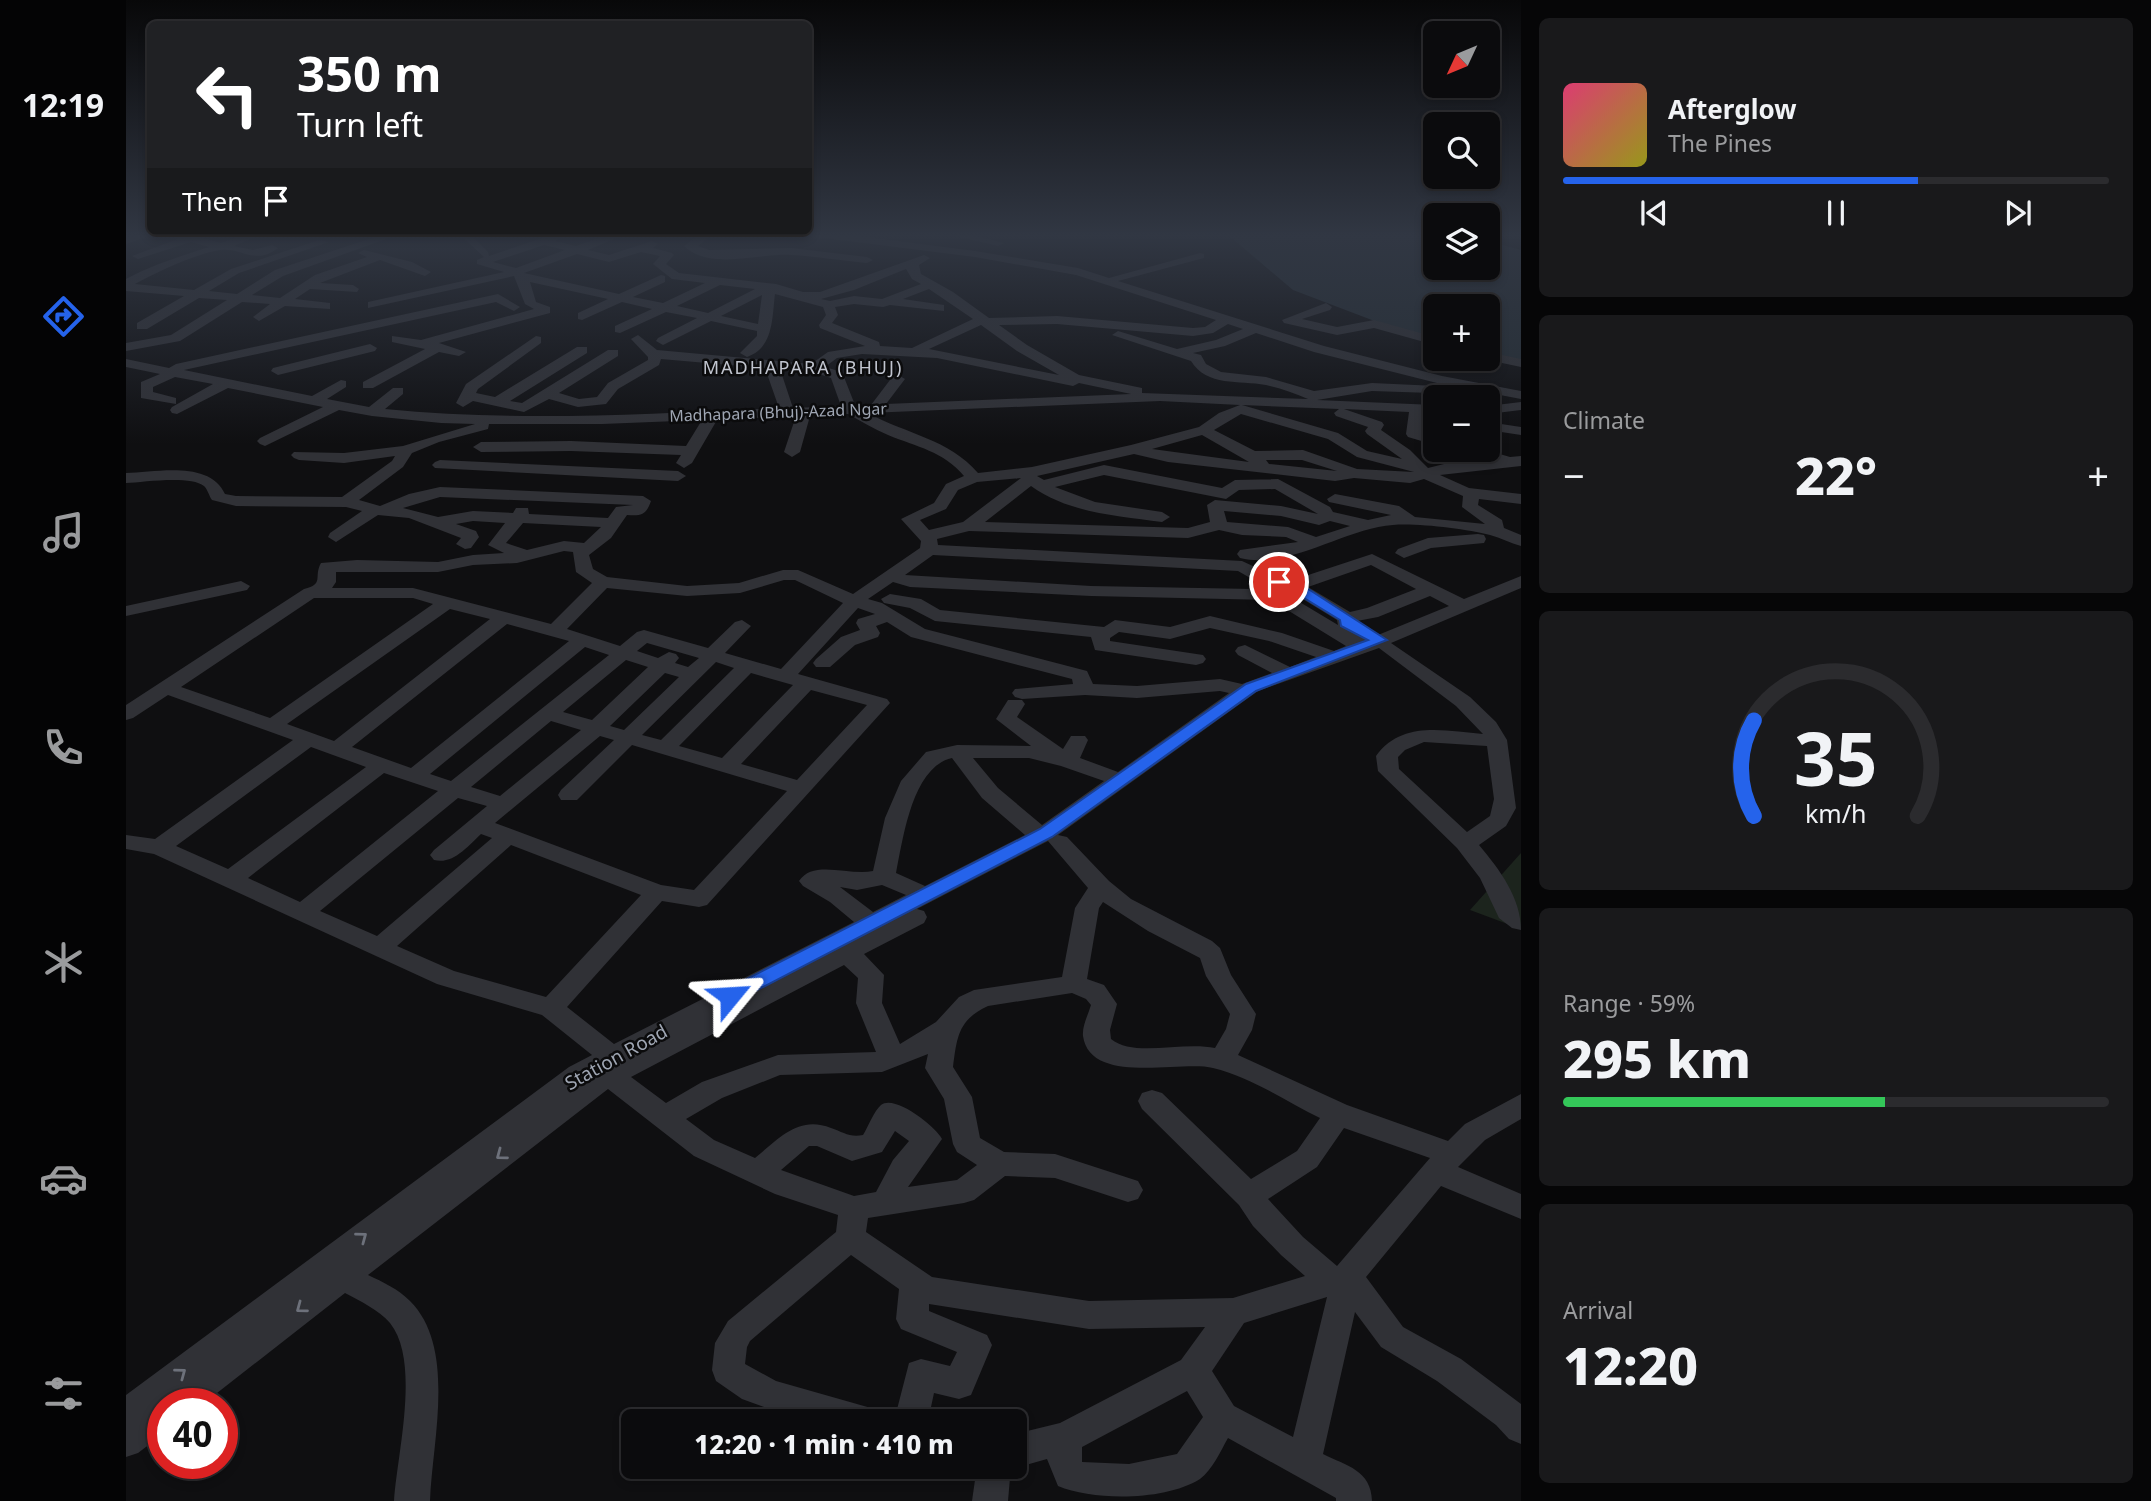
<!DOCTYPE html>
<meta charset="utf-8">
<style>
body{margin:0;font-family:"Noto Sans",sans-serif;background:#19191b;color:#f1f3f6;height:100vh;display:flex;flex-direction:column;font-size:26px;white-space:nowrap}
*{box-sizing:border-box;margin:0}
p{font-size:23px;color:#9a9b9d}
.icon{flex:none;width:38px;height:38px;fill:none;stroke:currentColor;stroke-width:2;stroke-linecap:round;stroke-linejoin:round}
.map{position:relative;flex:1;overflow:hidden}
.drawer{display:flex;flex-direction:column;gap:18px;padding:18px;background:#060607;width:630px}
.drawer>*{flex:none}
.guide{position:absolute;left:21px;top:21px;width:665px;height:214px;border-radius:10px;box-shadow:0 4px 10px #0003,0 0 0 2px #2b2b2e;background:#202124;color:#fff;overflow:hidden}
.needle{width:46px;rotate:226deg}
.buttons{position:absolute;left:1297px;top:21px;display:grid;gap:14px}
.buttons a{display:grid;place-items:center;width:77px;height:77px;border-radius:10px;background:#0b0b0d;box-shadow:0 4px 10px #0003,0 0 0 2px #2b2b2e;font-size:35px}
.speed{position:absolute;left:21px;top:1388px;display:flex;gap:14px;font-size:35px;font-weight:700;text-align:center}
.speed>*{display:grid;place-content:center;width:91px;height:91px;border-radius:50%;background:#0b0b0d;box-shadow:0 4px 10px #0003,0 0 0 2px #2b2b2e;line-height:1}
.speed .limit{border:10px solid #d22;background:#fff;color:#111}
.pin{position:absolute;display:grid;place-items:center;width:60px;height:60px;color:#fff;margin:-30px;border:4px solid #fff;border-radius:50%;box-shadow:0 2px 7px #0007}
.me{position:absolute;width:77px;margin:-38px;rotate:63deg;stroke-linejoin:round;filter:drop-shadow(0 0 5px #0008)}
.turn{display:flex;align-items:center;gap:24px;height:147px;padding:0 35px;font-size:32px}
.turn .icon{width:91px;height:91px;stroke-width:2.5}
.turn b{display:block;font-size:49px;line-height:60px}
.then{display:flex;align-items:center;height:66px;padding:0 35px;background:#0003;gap:14px;font-size:26px}
.big{font-size:52px;font-weight:800;line-height:1.1}
.drawer .card{flex:1;display:flex;flex-direction:column;justify-content:center;gap:10px;min-width:0;padding:0 24px;border-radius:10px;background:#19191b}
.drawer .dial{align-items:center;gap:0}
.dial svg{height:182px;overflow:visible;fill:none;stroke:#2b2b2e;stroke-width:7;stroke-linecap:round;text-anchor:middle}
.dial text{fill:#f1f3f6;stroke:none}
.song{display:flex;align-items:center;gap:21px}
.cover{width:84px;height:84px;border-radius:10px;background:linear-gradient(135deg,hsl(340 70% 55%),hsl(60 70% 35%))}
.played{height:7px;border-radius:4px;background:linear-gradient(90deg,#2563eb 65%,#2b2b2e 65%)}
.keys{display:flex;justify-content:space-around;direction:ltr}
.heat{display:flex;justify-content:space-between;align-items:center;font-size:38px;direction:ltr}
.charge{height:10px;border-radius:5px;background:linear-gradient(90deg,#34c759 59%,#2b2b2e 0)}
.trip{position:absolute;left:495px;top:1409px;width:406px;height:70px;border-radius:10px;background:#0b0b0d;box-shadow:0 4px 10px #0003,0 0 0 2px #2b2b2e;font-weight:800;line-height:70px;text-align:center}
main{display:flex;flex:1;min-height:0}
.tabs{display:flex;flex-direction:column;width:126px;justify-content:space-around;align-items:center;background:#040405;color:#9a9b9d}
.tabs .icon{width:49px;height:49px}
.tabs .on{color:#2563eb}
.tabs b{font-size:32px;color:#f1f3f6}
.map>svg:first-child{display:block}
.green{fill:#1c241d}
.water{fill:#252e35}
.lines{fill:none;stroke-linecap:round;stroke-linejoin:round}
.minor{fill:#303136;fill-rule:evenodd}
.oneway{stroke:#6d717b}
.route{fill:#2563eb;stroke:#184099;stroke-width:2}
.labels{text-anchor:middle;dominant-baseline:central;stroke-width:5;stroke-linejoin:round;paint-order:stroke}
.far-street-label{font-size:16px;fill:#9fa6b3;stroke:#0b0b0c}
.far-neighbourhood-label{font-size:18px;letter-spacing:2px;fill:#c1c5cf;stroke:#0b0b0c}
.street-label{font-size:19px;fill:#9fa6b3;stroke:#0b0b0c}
</style>
<main>
<nav class="tabs">
<b>12:19</b>
<svg class="icon on" aria-label="directions" viewBox="0 0 24 24"><path d="M12 3l9 9-9 9-9-9zM9 14v-3h6M13 9l2 2-2 2"/></svg>
<svg class="icon" aria-label="music" viewBox="0 0 24 24"><path d="M9 18V5l10-2v13"/><circle cx="6" cy="18" r="3"/><circle cx="16" cy="16" r="3"/></svg>
<svg class="icon" aria-label="phone" viewBox="0 0 24 24"><path d="M5 4h4l2 5-3 2q2 4 5 5l2-3 5 2v4C11 20 4 13 5 4z"/></svg>
<svg class="icon" aria-label="climate" viewBox="0 0 24 24"><path d="M12 3v18M4 7l16 10M4 17L20 7"/></svg>
<svg class="icon" aria-label="car" viewBox="0 0 24 24"><path d="M5 17H2v-5l4-1 3-4h7l3 4 3 1v5h-3M9 17h6M6 11h13"/><circle cx="7" cy="17" r="2"/><circle cx="17" cy="17" r="2"/></svg>
<svg class="icon" aria-label="filters" viewBox="0 0 24 24"><path d="M4 7h16M4 17h16"/><circle cx="9" cy="7" r="2"/><circle cx="15" cy="17" r="2"/></svg>
</nav>
<div class="map">
<svg width="1395" height="1501" viewBox="0 0 1395 1501">
<rect width="100%" height="100%" fill="#0f0f11"/>
<polygon class="green" points="1395,853 1395,929 1344,910"/>
<polygon class="water" points="1101,234 1309,234 1309,268 1362,268 1362,241 1395,250 1395,360 1362,353 1362,306 1309,306 1309,339 1259,325 1167,290"/>
<g class="lines">
<g class="minor">
<polygon points="11,234 28,234 0,244 0,237"/>
<path d="M41 234 66 235 95 243 120 234H136L108 246 127 250 146 245 152 248C129 266 116 247 94 250 69 254 31 272 9 284L68 290 105 269 193 240 203 242 113 273 83 291 111 294 149 270 258 234H274L157 276 126 295 154 298 189 275 241 257 232 253 238 250 286 262 305 272 299 276 254 260 194 283 227 285 233 289 231 292 184 289 169 299 204 303V309L159 306 133 321 127 317 144 304 116 302 54 341 0 351V343L45 335 101 300 73 298 21 329H11V323L58 296 0 291V279C28 264 53 257 83 247L65 242 12 259 6 256 52 239Z"/>
<path d="M333 234H344L362 252 363 256 428 234 436 237 429 241 450 246 484 234H500L462 250 483 255 526 241 532 244 527 248 546 253 548 255 540 264 553 273 650 284 677 292H694L798 255 804 258 793 265 795 274 827 292 863 318 931 316 1067 328 1079 327 1090 320 950 275 849 257 690 237 685 234H718L849 251 952 268 983 278 1074 253 1078 254V258L992 281 1198 346 1316 376 1395 391V399L1311 383 1188 352 1130 333 1099 346 1067 353 1075 355 1080 364 1095 372 1140 377 1188 391 1246 383 1311 386V392L1306 393 1246 391 1191 400 1309 405V413H1298L1295 432 1309 435V445L1282 437 1280 434 1283 412 1218 409 1256 422 1258 425 1255 430 1284 450 1302 468 1326 462 1361 459 1339 453 1337 450H1360L1384 457 1395 456V466L1314 475 1343 488 1395 494V504L1353 499 1352 505 1376 520 1378 528 1395 535V546C1384 543 1375 538 1364 535 1340 529 1292 523 1267 525 1219 528 1164 570 1114 558L1111 554 1114 550 1172 542 1160 537 1116 535 1093 530 1062 538 843 531 811 539 812 545 1116 561 1144 574 1147 578 1142 583 1212 625 1211 620 1162 590 1154 588 1151 584 1154 580H1167L1246 554 1338 599 1395 576V588L1265 643 1344 697 1370 722 1381 740 1390 808 1380 826 1353 845C1374 870 1395 898 1395 930L1386 928 1373 918 1354 878 1331 848 1252 771 1250 756C1276 720 1319 731 1357 734L1330 706 1253 648 1132 691 932 835 941 837 983 881 1005 899 1086 941 1094 948 1105 975 1130 1014 1126 1030 1112 1055 1221 1105 1322 1141 1339 1124 1395 1094V1119L1359 1140 1332 1167 1395 1194V1219L1315 1186 1240 1277 1277 1327 1335 1359 1395 1404V1444L1383 1439 1370 1425 1311 1381 1255 1347 1229 1312 1197 1454C1221 1466 1245 1470 1246 1501H1210V1498L1102 1438C1094 1452 1087 1469 1074 1479 1039 1501 968 1501 932 1486L921 1459 889 1468 886 1466H889V1434L934 1423 1055 1360 1079 1327 963 1329 803 1304V1311L861 1335 866 1345 845 1395 833 1399 808 1393 802 1421H768L783 1363 795 1359 824 1366 831 1352 775 1329 770 1319 773 1289 725 1255 624 1341 621 1347 619 1364 650 1381 752 1410 757 1421H676L616 1399 590 1381 586 1370 589 1343 602 1321 710 1232 712 1215 649 1194 568 1156 482 1089 242 1275C257 1282 272 1289 284 1301 331 1348 306 1442 304 1501H268C271 1454 295 1362 264 1323 253 1310 234 1301 219 1293L77 1404H37V1434L12 1453 0 1457V1395L443 1067 466 1055 416 1015 311 984 28 854 0 849V835L29 839 167 740 42 695 7 718 0 720V705L178 589C199 584 187 577 195 563L231 560 312 562 347 555 378 553 362 545 379 523 347 521 330 524 350 531 353 537 345 548 339 549 330 544 335 538 283 518 252 515 210 542 202 537 204 533 236 511 220 507 110 506 86 500C83 496 82 490 78 486 65 475 17 482 0 483V473C30 472 84 460 99 494L110 496 216 497 266 461 269 456 218 463 173 460 168 458 165 455 168 452 218 453 277 446 349 424 315 423 246 416 213 410 139 446 134 444 131 441 134 438 197 407 102 388 51 414 46 413 44 410 46 407 87 384 49 377 27 387V392L50 398V404L15 398V382L34 374 0 367V359L43 368 50 364 372 294 394 307 388 311 370 302 58 370 186 396 215 380 220 381V387L201 399 243 407 267 388H277V394L259 409C390 422 522 414 653 408L639 368 535 359 533 365 492 389 480 404 452 407 423 399 398 412 347 401 337 407 330 403 340 384 410 336 415 337V343L352 389 350 393 369 397 451 347H461V353L384 401 396 403 482 350H492V356L433 393 453 399 471 397 482 383 522 360V357L505 339 512 335 531 350 685 364 702 352 739 346 694 328 693 325 700 315 697 307 649 294C646 317 648 348 621 357L614 353 631 336V331L585 321 537 345 530 341 532 338 571 318 540 312 494 333 489 332V326L526 309 496 302 456 320 452 319V313L482 299 404 282 410 302 424 307V313L313 343 340 352 333 356 313 352 247 388H237V382L299 349 266 342V336L295 340 408 309 399 304 388 276 242 308V302L378 272 351 264V260L358 257ZM418 245 439 250 390 268 367 262ZM515 252 534 256 527 264 546 279 579 283 537 303 507 297 539 282V276L535 275 493 294 398 273 451 254 483 262ZM780 269 786 279 795 284 756 299 728 296 704 301 695 299 728 290ZM594 285 629 289 582 313 551 306ZM803 289 847 319 786 348 754 346 753 342 706 323 712 315 709 307 728 304 757 307 764 305 818 311V305L777 299ZM636 295 632 324 595 316ZM931 324 1067 336 1087 333 1102 324 1117 329 1090 340 1051 349 992 331 986 335 1065 361C1081 387 1113 380 1140 385 1154 388 1169 393 1182 399L1016 393V388L953 375 901 345 873 325ZM855 325 891 351 933 375 803 349ZM736 354 811 358 947 386 953 383 1005 394 760 404 779 379 772 375 767 376 745 405H729L716 372 699 367 711 358ZM654 369 687 372 705 378 715 406 667 408ZM1034 401 1114 405 1093 413 1073 427 1005 445 906 467 852 473C823 439 780 434 742 413ZM1116 405 1213 409 1208 413 1210 416 1242 427 1239 431 1241 434 1276 459 1241 451 1212 433ZM722 414C735 421 748 429 762 435 791 447 817 451 838 476L820 484 808 503 775 519 795 541 794 548 727 594 672 570H657L613 583 561 586 481 577 467 569 463 555 485 538 501 515C516 516 520 515 525 501L517 496 314 487 283 494 254 506 233 500 277 467 286 453 313 442 362 429 363 424H476L576 420 560 446 445 441 355 442 347 447 355 452 445 451 555 455 550 463 558 468 566 463 591 420 670 416 658 452 666 457 674 452 684 416ZM1115 414 1202 439 1231 457 1288 472 1231 469 1177 450 1129 451 1088 430ZM1076 435 1123 462 1026 449ZM1008 454 1042 462 1209 481 1228 478 1284 483 1298 479 1337 496 1336 507 1359 524 1289 517 1273 506 1209 494 1201 499 1203 502 1265 515 1242 520 1207 512 1204 507 1152 479 1109 480 1096 488 978 465 918 480 911 476ZM1176 460 1211 471 1143 464 1140 460ZM978 475 1100 499 1113 490 1149 489 1192 514 1155 506 1089 500 1081 505 1084 522 1062 528 859 522 905 486C942 513 992 516 1036 522L1044 517 1036 512 969 502 929 487ZM895 478 837 522 803 530 794 520 820 509 832 490 851 482ZM314 497 507 505 490 507 482 518 403 514 402 508H390L387 513 347 511 312 517 277 508ZM1098 511 1155 516 1193 525 1204 521 1224 526 1190 537 1162 527 1101 522ZM397 523 475 527 458 543 438 541 401 550 380 543ZM438 551 447 552 450 572 466 583 425 624 287 588H206L210 582V572H312L347 565 391 563ZM807 555 1112 571 1126 579 1122 584 1127 589 965 586 779 575ZM1245 565 1290 589 1241 608 1224 612 1182 587ZM658 580H669L717 603 655 669 599 653 625 626 616 620 609 622 582 648 518 630 511 632 494 646 441 629 481 588 561 596 614 593ZM767 582 784 587 965 596 1145 600 1220 646 1208 651 1156 633 1084 616 1044 627 989 620 978 627 814 610 795 599 764 594 755 599 758 603 784 608 809 621 965 637 969 650 1070 665 1077 663 1080 659 1077 655 984 641V638L993 632 1044 639 1084 628 1143 641 1190 657 1164 667 1119 645 1112 647 1109 651 1112 655 1146 673 1116 684 1094 679 1011 686 967 684 961 671 799 629 756 603 742 599ZM1304 596 1323 606 1252 635 1231 621 1252 617ZM188 598H287L307 604 144 718 55 687ZM732 608 749 614 732 619 730 623 734 630 715 637 690 659 687 663 690 667H704L729 645 752 637 754 633 750 626 761 622 785 637 946 679 947 684 889 689 886 693 889 697 896 699 959 695 1011 698 1094 691 1103 693 992 772 954 758 962 740 959 736H945L937 749 891 717 899 704 896 700H882L870 719 905 746 831 745 800 752 775 781 759 818 747 871C723 876 687 859 673 881L677 886 704 902 728 922 488 1044 441 1007 536 901 573 907 581 905 764 703 761 699 672 674ZM324 609 364 619 208 741 161 724ZM381 624 443 641 285 768 226 747ZM521 643 573 658 562 667 549 663 553 658 550 654 543 652 532 658 511 651ZM459 647 483 655 325 781 304 774ZM500 660 522 667 466 720 437 712ZM590 662 608 668 535 740 516 735ZM539 673 553 677 498 730 484 726ZM625 673 667 685 596 758 553 746ZM685 690 741 705 671 780 615 764ZM425 721 455 730 374 796 345 787ZM474 736 488 740 435 790 432 795 435 800H451L506 745 661 791 568 890 535 885 369 823ZM1298 742 1361 746 1368 799 1364 816 1341 832 1273 769 1272 757 1279 750ZM185 747 240 767 102 869 50 846ZM826 758 856 798 899 835 799 886 770 873C777 839 786 767 826 758ZM847 758H903L935 766 978 781 916 825 872 788ZM258 773 312 791 174 902 122 878ZM332 798 361 806 308 850 304 855 308 860C327 865 342 846 355 834L366 838 251 936 194 911ZM922 841 962 888 949 908 936 977 848 990 833 997 810 1022 774 1044 756 1003 758 975 738 954 798 923 801 917 798 911 791 909ZM385 845 515 895 420 997 328 971 271 946ZM756 885 780 895 747 912 714 887 731 890ZM977 902 1022 931 1074 958 1080 976 1104 1014 1100 1029 1089 1048C1056 1041 1008 1058 985 1039L984 1030 991 1004 978 985 961 979 973 908ZM718 965 732 978 730 1003 750 1052 652 1055 576 1082 540 1103 505 1077ZM946 993 960 999 965 1005C962 1015 956 1026 957 1036 964 1086 1055 1060 1087 1068 1125 1077 1159 1101 1194 1118L1171 1151 1125 1179 1036 1093 1026 1090 1016 1093 1012 1101 1016 1109 1113 1205 1127 1226 1155 1255 1179 1276 1107 1298 963 1301 806 1277 740 1232 742 1218 838 1203 848 1200 879 1176 929 1178 1002 1202 1012 1199 1017 1190 1012 1181 929 1154 878 1152 854 1138 846 1097 827 1067C831 1037 832 1020 862 1006ZM802 1054 799 1068 818 1099 827 1144 831 1152 851 1165 831 1180 782 1187 816 1139C810 1127 769 1094 755 1105 748 1111 742 1127 737 1135 724 1138 717 1132 705 1128 672 1115 653 1139 629 1158L588 1140 560 1119 596 1098 654 1075 756 1072ZM1218 1128 1304 1158 1211 1266 1177 1237 1142 1199 1191 1167ZM769 1131 783 1141 767 1160 750 1192 728 1196 655 1170 683 1146H691L726 1161 756 1152ZM1201 1297 1167 1437 1108 1406 1086 1371 1118 1323ZM1061 1391 1077 1417 1051 1454 1003 1464 956 1462V1447Z"/>
<path d="M574 234H587L572 246 583 250 665 248 741 257 747 260 741 263C716 261 690 256 665 255 633 253 584 271 558 246Z"/>
<polygon points="822,234 844,234 878,243 872,246"/>
<polygon points="1200,303 1206,307 1204,310 1176,319 1211,327 1248,320 1309,337 1309,345 1248,328 1211,335 1158,323 1156,320"/>
<polygon points="244,344 251,348 249,351 152,375 145,371 147,368"/>
<polygon points="1362,352 1395,359 1395,367 1357,359 1362,359"/>
<polygon points="1395,402 1395,410 1362,414 1362,406"/>
<polygon points="1362,422 1395,427 1395,435 1362,430"/>
<polygon points="314,460 552,471 560,476 552,481 309,468 306,465 309,462"/>
<polygon points="1352,534 1358,535 1360,539 1358,543 1305,548 1278,558 1269,553 1272,549 1302,538"/>
<polygon points="115,581 124,586 121,590 0,616 0,606"/>
<polygon points="851,1466 885,1466 882,1501 846,1501"/>
</g>
</g>
<defs><path id="oneway-chevron" d="M-2-3.5L2.5 0L-2 3.5" fill="none" stroke-width="1.6" stroke-linecap="round" stroke-linejoin="round" transform="scale(1.75)"/></defs>
<g class="oneway">
<use href="#oneway-chevron" transform="translate(375 1155) rotate(143)"/>
<use href="#oneway-chevron" transform="translate(236 1237) rotate(-37)"/>
<use href="#oneway-chevron" transform="translate(175 1308) rotate(143)"/>
<use href="#oneway-chevron" transform="translate(55 1373) rotate(-37)"/>
</g>
<linearGradient id="sky" x2="0" y2="1"><stop stop-color="#080809"/><stop offset="0.53" stop-color="#313743"/><stop offset="1" stop-color="#313743" stop-opacity="0"/></linearGradient>
<rect width="1395" height="444" fill="url(#sky)"/>
<polygon class="route" points="1153,578 1173,583 1261,640 1130,691 926,837 610,1001 597,1001 594,996 597,991 914,829 1120,684 1242,640 1215,626 1214,620 1163,589 1148,585 1148,579"/>
<g class="labels">
<g class="far-street-label">
<text transform="translate(652 412) rotate(-2)">Madhapara (Bhuj)-Azad Ngar</text>
</g>
<g class="far-neighbourhood-label">
<text x="677" y="367">MADHAPARA (BHUJ)</text>
</g>
<g class="street-label">
<text transform="translate(490 1057) rotate(-29)">Station Road</text>
</g>
</g>
</svg>
<div class="buttons">
<a><svg class="needle" viewBox="-14 -14 28 28"><path d="M0-13l5 13h-10z" fill="#e53935"/><path d="M0 13l5-13h-10z" fill="#9a9b9d"/></svg></a>
<a><svg class="icon" aria-label="search" viewBox="0 0 24 24"><circle cx="10" cy="10" r="6"/><path d="M15 15l6 6"/></svg></a>
<a><svg class="icon" aria-label="layers" viewBox="0 0 24 24"><path d="M12 4l9 5-9 5-9-5zM3 14l9 5 9-5"/></svg></a>
<a>+</a>
<a>−</a>
</div>
<div class="speed"><div class="limit">40</div></div>
<div class="pin" style="left:1153px;top:582px;background:#d93025"><svg class="icon" aria-label="arrive" viewBox="0 0 24 24"><path d="M6 21V4h12l-3 4 3 4H6"/></svg></div>
<svg class="me" style="left:604px;top:996px" viewBox="-20 -20 40 40"><path d="M0-17L14 15 0 8-14 15z" fill="#2563eb" stroke="#fff" stroke-width="4"/></svg>
<div class="trip">12:20 · 1 min · 410 m</div>
<div class="guide">
<div class="turn"><svg class="icon" aria-label="left" viewBox="0 0 24 24"><path d="M17 20v-9H6M10 6l-5 5 5 5"/></svg><div><b>350 m</b>Turn left</div></div>
<div class="then">Then<svg class="icon" aria-label="arrive" viewBox="0 0 24 24"><path d="M6 21V4h12l-3 4 3 4H6"/></svg></div>
</div>
</div>
<section class="drawer">
<div class="card">
<div class="song"><i class="cover"></i><div><b>Afterglow</b><p>The Pines</p></div></div>
<div class="played"></div>
<div class="keys"><svg class="icon" aria-label="previous" viewBox="0 0 24 24"><path d="M18 5L8 12l10 7zM5 5v14"/></svg><svg class="icon" aria-label="pause" viewBox="0 0 24 24"><path d="M8 5v14M16 5v14"/></svg><svg class="icon" aria-label="next" viewBox="0 0 24 24"><path d="M6 5l10 7-10 7zM19 5v14"/></svg></div>
</div>
<div class="card"><p>Climate</p>
<div class="heat"><a>−</a><b class="big">22°</b><a>+</a></div>
</div>
<div class="card dial"><svg viewBox="0 0 100 80">
<path d="M14 69A42 42 0 1 1 86 69"/>
<path d="M14 69A42 42 0 0 1 14 27" stroke="#2563eb"/>
<text x="50" y="56" font-size="32" font-weight="700">35</text>
<text x="50" y="72" font-size="11">km/h</text>
</svg></div>
<div class="card"><p>Range · 59%</p><b class="big">295 km</b><div class="charge"></div></div>
<div class="card"><p>Arrival</p><b class="big">12:20</b></div>
</section>
</main>
